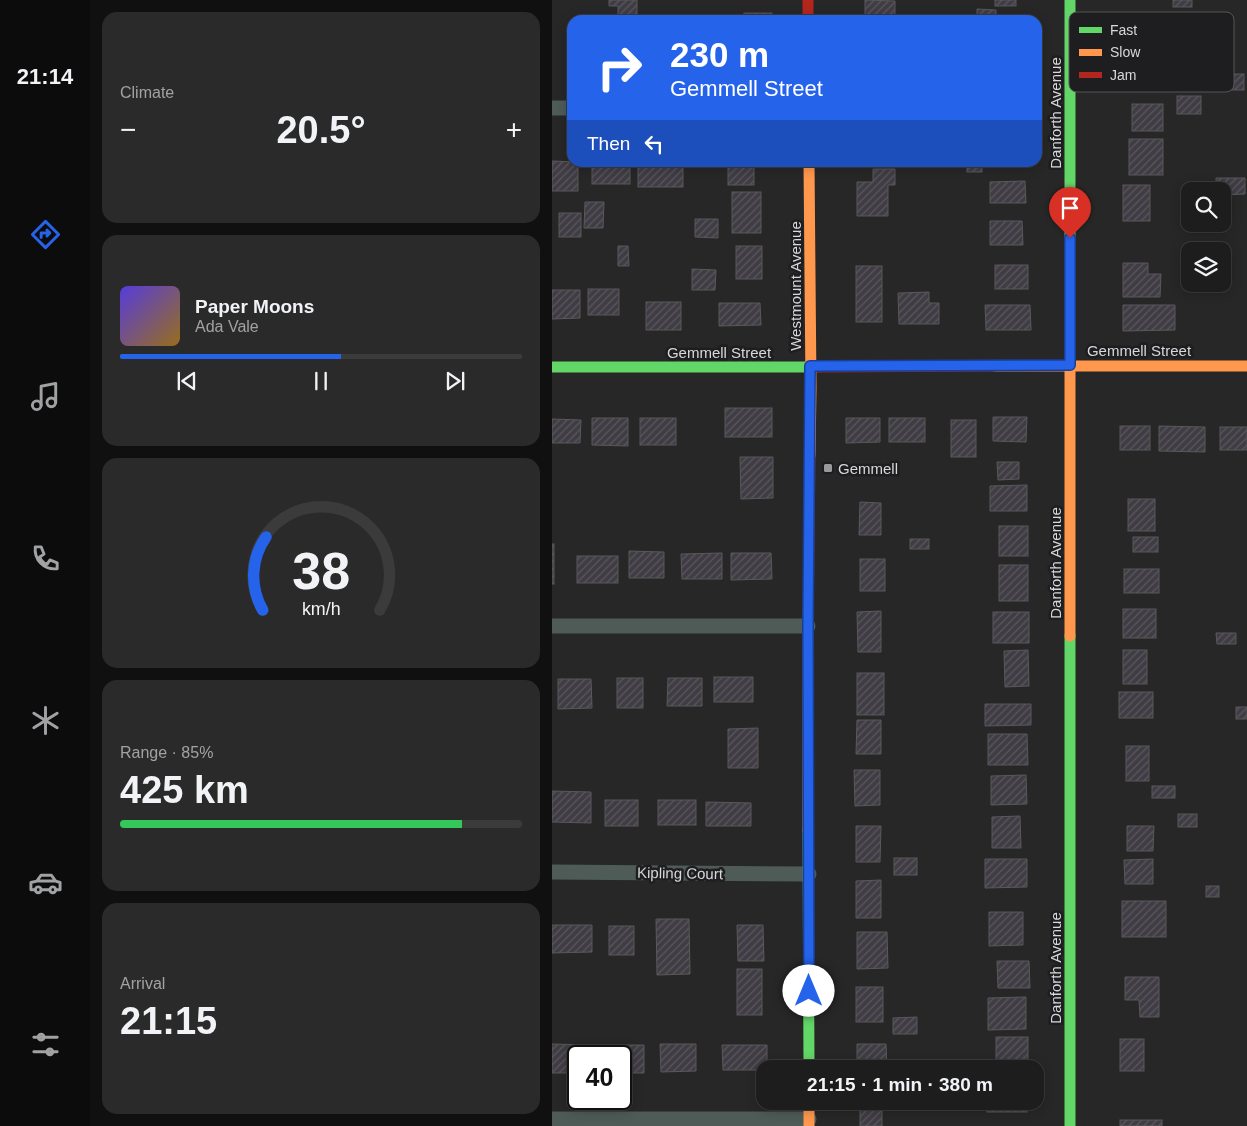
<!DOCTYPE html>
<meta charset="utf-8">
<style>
body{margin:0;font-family:Helvetica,sans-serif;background:#2a2a2a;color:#f1f3f6;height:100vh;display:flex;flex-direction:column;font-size:19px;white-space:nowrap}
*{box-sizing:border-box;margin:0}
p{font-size:16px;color:#a0a2a4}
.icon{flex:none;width:28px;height:28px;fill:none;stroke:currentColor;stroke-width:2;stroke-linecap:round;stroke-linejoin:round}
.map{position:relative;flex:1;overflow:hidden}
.drawer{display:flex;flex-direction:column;gap:12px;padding:12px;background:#101010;width:462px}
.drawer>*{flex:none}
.top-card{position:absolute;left:15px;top:15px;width:475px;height:152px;border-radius:15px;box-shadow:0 2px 12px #0003,0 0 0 1px #3b3b3b;background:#2563eb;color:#fff;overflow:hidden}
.buttons{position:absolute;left:629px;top:182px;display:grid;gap:10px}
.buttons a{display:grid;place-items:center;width:50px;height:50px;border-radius:10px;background:#1d1d1d;box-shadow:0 2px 12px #0003,0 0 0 1px #3b3b3b;font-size:25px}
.speed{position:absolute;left:15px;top:1045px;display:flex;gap:10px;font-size:25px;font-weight:700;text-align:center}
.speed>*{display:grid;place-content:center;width:65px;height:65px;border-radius:50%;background:#1d1d1d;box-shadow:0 2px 12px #0003,0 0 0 1px #3b3b3b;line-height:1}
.speed .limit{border:2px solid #111;border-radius:8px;background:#fff;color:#111}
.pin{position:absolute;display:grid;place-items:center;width:42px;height:42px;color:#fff;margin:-51px -21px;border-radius:50% 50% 50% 0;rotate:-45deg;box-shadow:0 0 5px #0007}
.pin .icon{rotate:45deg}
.me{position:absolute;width:55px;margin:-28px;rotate:0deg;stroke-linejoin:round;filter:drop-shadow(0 0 4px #0008)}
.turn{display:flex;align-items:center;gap:18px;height:105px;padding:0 20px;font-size:22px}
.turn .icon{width:65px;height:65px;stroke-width:2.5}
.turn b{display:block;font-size:35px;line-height:42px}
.then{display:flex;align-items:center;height:48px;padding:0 20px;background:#0003;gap:10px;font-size:19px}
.big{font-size:38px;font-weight:600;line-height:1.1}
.drawer .widget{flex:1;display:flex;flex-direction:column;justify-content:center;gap:8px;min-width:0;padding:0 18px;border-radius:15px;background:#2a2a2a}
.drawer .dial{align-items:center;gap:0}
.dial svg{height:130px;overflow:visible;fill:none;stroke:#3b3b3b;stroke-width:7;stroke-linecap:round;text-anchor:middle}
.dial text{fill:#f1f3f6;stroke:none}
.song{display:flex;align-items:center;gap:15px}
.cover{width:60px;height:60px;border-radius:8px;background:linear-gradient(135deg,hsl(250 70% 55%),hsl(40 70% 35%))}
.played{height:5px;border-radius:2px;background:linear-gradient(90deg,#2563eb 55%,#3b3b3b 55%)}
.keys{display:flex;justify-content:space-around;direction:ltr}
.heat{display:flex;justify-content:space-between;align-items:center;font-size:28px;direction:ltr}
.charge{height:8px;border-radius:4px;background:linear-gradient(90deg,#34c759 85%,#3b3b3b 0)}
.trip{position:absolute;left:204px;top:1060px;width:288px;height:50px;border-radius:15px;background:#1d1d1d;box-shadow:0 2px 12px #0003,0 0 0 1px #3b3b3b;font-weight:600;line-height:50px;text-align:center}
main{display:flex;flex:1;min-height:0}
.dock{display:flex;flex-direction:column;width:90px;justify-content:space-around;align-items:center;background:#0c0c0c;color:#a0a2a4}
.dock .icon{width:35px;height:35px}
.dock .active{color:#2563eb}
.dock b{font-size:22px;color:#f1f3f6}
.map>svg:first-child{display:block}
.building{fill:url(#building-hatch);stroke:#59595a}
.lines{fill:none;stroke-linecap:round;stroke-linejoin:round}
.street{stroke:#4e5b57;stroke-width:15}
.fast{stroke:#63d668;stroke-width:11}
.slow{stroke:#ff974d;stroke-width:11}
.jam{stroke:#b3261e;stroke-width:11}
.route-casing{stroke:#184099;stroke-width:12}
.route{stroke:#2563eb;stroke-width:9}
.poi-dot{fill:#9a999b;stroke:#1e1d1f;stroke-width:2}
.labels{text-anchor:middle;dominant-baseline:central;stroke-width:5;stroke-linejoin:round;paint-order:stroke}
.street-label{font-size:15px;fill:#d8d7d9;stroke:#1e1d1f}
.poi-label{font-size:15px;fill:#d8d7d9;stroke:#1e1d1f;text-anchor:start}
.key{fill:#1e1d1f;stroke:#565557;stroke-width:1}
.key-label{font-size:14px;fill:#d8d7d9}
</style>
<main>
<nav class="dock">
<b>21:14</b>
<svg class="icon active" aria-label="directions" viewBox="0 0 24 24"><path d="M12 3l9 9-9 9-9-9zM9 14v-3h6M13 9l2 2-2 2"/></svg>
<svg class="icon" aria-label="music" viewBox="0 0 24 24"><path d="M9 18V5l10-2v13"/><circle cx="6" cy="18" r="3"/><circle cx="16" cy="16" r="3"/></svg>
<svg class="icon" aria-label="phone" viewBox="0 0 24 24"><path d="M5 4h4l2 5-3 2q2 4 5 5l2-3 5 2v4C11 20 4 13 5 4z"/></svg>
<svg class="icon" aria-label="climate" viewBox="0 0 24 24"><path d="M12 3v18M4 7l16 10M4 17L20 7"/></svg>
<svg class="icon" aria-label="car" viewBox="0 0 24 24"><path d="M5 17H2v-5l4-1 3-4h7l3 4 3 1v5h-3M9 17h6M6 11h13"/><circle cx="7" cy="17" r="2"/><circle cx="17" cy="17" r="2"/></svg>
<svg class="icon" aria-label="filters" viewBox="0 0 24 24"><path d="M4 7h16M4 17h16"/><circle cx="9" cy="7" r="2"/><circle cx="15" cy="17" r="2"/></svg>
</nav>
<section class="drawer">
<div class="widget"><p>Climate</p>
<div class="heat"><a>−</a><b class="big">20.5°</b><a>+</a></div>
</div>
<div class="widget">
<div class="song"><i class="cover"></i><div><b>Paper Moons</b><p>Ada Vale</p></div></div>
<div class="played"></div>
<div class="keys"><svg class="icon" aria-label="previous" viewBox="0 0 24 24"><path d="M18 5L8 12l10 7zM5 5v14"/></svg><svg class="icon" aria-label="pause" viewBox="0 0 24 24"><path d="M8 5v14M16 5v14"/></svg><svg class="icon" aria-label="next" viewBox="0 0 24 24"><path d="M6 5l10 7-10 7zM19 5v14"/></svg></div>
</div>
<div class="widget dial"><svg viewBox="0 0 100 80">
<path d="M14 69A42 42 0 1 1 86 69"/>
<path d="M14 69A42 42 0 0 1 16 24" stroke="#2563eb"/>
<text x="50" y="56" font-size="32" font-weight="700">38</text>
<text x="50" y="72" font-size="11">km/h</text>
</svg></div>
<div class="widget"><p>Range · 85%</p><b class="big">425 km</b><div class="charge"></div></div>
<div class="widget"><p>Arrival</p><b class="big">21:15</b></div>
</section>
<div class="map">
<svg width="695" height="1126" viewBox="0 0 695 1126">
<defs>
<pattern id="building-hatch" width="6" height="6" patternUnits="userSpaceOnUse" patternTransform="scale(1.25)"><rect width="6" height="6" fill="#403c44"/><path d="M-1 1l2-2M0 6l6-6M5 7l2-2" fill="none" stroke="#5b575e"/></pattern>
</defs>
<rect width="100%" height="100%" fill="#272727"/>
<g class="building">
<polygon points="57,0 85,0 85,20 66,20 66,6 57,6"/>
<polygon points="313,0 343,1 343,20 313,20"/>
<rect x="443" y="0" width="21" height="6"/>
<rect x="621" y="0" width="19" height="7"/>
<polygon points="425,9 444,10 444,20 425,20"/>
<rect x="192" y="13" width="28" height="7"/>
<rect x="663" y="74" width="29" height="16"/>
<rect x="625" y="96" width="24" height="18"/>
<rect x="580" y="104" width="31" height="27"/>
<rect x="577" y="139" width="34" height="36"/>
<polygon points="0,161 26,162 26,191 0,191"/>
<rect x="40" y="162" width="38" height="22"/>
<rect x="86" y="162" width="45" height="25"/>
<rect x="176" y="162" width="26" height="23"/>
<rect x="415" y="162" width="15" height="10"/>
<rect x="450" y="162" width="25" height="2"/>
<polygon points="321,169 343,169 343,185 336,185 336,216 305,216 305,182 321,182"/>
<polygon points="664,178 693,178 693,194 670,195 670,191 664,191"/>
<polygon points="473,181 474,203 438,203 438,182"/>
<rect x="571" y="185" width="27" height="36"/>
<rect x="180" y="192" width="29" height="41"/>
<polygon points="33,202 52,202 51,228 32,228"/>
<rect x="7" y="213" width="22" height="24"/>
<polygon points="143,219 166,219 166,238 143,237"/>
<polygon points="438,221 470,221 471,245 438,245"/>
<polygon points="66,246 76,246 77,266 66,266"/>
<rect x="184" y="246" width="26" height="33"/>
<polygon points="571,263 596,263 596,274 609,274 608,297 571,297"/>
<rect x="443" y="265" width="33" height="24"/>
<rect x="304" y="266" width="26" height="56"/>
<polygon points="140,269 164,270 163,290 140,290"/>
<rect x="36" y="289" width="31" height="26"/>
<polygon points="0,290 28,290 28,318 0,319"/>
<polygon points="377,292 377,303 387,303 387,324 347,324 346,293"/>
<rect x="94" y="302" width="35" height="28"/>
<polygon points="167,303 208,303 209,325 167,326"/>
<polygon points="433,305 478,305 479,330 434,330"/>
<polygon points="571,305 623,305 623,330 571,331"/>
<rect x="173" y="408" width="47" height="29"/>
<polygon points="441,417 475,417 474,442 441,441"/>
<polygon points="40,418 76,418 76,446 40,445"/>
<rect x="88" y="418" width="36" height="27"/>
<polygon points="294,418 328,418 328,442 294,443"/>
<rect x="337" y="418" width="36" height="24"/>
<polygon points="0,419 29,420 28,443 0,443"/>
<rect x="399" y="420" width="25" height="37"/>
<rect x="568" y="426" width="30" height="24"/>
<polygon points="607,426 653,427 653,452 607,451"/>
<rect x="668" y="427" width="27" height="23"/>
<polygon points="188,457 221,457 221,498 189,499"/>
<polygon points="445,462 467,462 467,479 446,480"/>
<polygon points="475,485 475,511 438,511 438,486"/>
<rect x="576" y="499" width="27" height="32"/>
<polygon points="308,502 329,503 329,535 307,535"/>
<rect x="447" y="526" width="29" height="30"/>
<rect x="581" y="537" width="25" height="15"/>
<rect x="358" y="539" width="19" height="10"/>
<rect x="0" y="544" width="2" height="40"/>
<polygon points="77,551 112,552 112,578 77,578"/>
<polygon points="170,553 170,579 130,579 129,554"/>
<polygon points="179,553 219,553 220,579 179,580"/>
<rect x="25" y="556" width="41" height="27"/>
<rect x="308" y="559" width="25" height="32"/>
<rect x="447" y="565" width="29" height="36"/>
<rect x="572" y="569" width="35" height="24"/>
<rect x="571" y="609" width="33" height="29"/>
<polygon points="329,611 329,652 306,652 305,612"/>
<rect x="441" y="612" width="36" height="31"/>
<polygon points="664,633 684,633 684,644 665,644"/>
<polygon points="476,650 477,686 453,687 452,651"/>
<rect x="571" y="650" width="24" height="34"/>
<rect x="305" y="673" width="27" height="42"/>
<rect x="162" y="677" width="39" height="25"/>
<rect x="65" y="678" width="26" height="30"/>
<polygon points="116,678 150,678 150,706 115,706"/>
<polygon points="6,679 39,679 40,708 6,709"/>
<rect x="567" y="692" width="34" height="26"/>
<polygon points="433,704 479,704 479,725 433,726"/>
<rect x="684" y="707" width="11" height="12"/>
<polygon points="305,720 329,720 329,754 304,754"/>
<polygon points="206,728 206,768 176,768 176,729"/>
<polygon points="436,734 475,734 476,765 436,765"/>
<rect x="574" y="746" width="23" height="35"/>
<polygon points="302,770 328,770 328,805 303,806"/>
<polygon points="474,775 475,804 439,805 439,776"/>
<rect x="600" y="786" width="23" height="12"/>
<polygon points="0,791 39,792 39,823 0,822"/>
<rect x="53" y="800" width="33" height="26"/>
<rect x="106" y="800" width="38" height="25"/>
<polygon points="154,802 199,803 199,826 154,826"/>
<rect x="626" y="814" width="19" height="13"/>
<polygon points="468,816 469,848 440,848 440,817"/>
<polygon points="304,826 329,826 328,862 304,862"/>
<polygon points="575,826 602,826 601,851 575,851"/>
<rect x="342" y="858" width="23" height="17"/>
<polygon points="433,859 475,859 475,887 433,888"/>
<polygon points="601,859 601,884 573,884 572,860"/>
<polygon points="329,880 329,918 304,918 304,881"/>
<rect x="654" y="886" width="13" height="11"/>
<rect x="570" y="901" width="44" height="36"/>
<polygon points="437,912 471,912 471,945 437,946"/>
<polygon points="104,919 137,919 138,974 105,975"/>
<polygon points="0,925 40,925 40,952 0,953"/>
<polygon points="185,925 211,925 212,961 186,961"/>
<rect x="57" y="926" width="25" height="29"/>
<polygon points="305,932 335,932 336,968 305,969"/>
<polygon points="445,961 477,961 478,988 446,988"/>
<rect x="185" y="969" width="25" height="46"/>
<polygon points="573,977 607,977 607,1017 588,1017 587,1000 573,1000"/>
<rect x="304" y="987" width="27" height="35"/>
<polygon points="474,997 474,1029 436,1030 436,998"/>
<polygon points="365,1017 365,1034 341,1034 341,1018"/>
<rect x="444" y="1037" width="32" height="32"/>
<rect x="568" y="1039" width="24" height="32"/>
<polygon points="0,1044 39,1045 39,1056 26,1056 26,1073 0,1073"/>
<polygon points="108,1044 144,1044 144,1071 109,1072"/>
<polygon points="305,1044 334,1044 335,1069 305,1069"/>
<polygon points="47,1045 92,1045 92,1073 69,1073 69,1056 47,1056"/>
<polygon points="170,1045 215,1045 215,1069 212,1069 212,1070 171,1070"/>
<rect x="308" y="1101" width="22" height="25"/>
<rect x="435" y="1101" width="40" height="11"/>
<rect x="568" y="1120" width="42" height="6"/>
</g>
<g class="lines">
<g class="street">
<polyline points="0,108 20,108"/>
<polyline points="0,626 256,626"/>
<polyline points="0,872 257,874"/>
<polyline points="0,1119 257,1119"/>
</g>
<g class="fast">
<polyline points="518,0 518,339"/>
<polyline points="0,367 263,367"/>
<polyline points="518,636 518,1126"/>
<polyline points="256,830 257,1069"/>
</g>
<g class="slow">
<polyline points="257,162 259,387 258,456"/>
<polyline points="518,339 518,636"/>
<polyline points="443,366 695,366"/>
<polyline points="256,625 256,830"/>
<polyline points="257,1101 257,1126"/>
</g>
<g class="jam">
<polyline points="256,0 256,20"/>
<polyline points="263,367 443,366"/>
<polyline points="256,625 258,456"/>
</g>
</g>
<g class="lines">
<defs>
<polyline id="route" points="257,991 256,626 258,366 518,365 518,238"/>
</defs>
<use href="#route" class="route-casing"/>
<use href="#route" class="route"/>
</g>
<rect class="poi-dot" x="271" y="463" width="10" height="10" rx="2.5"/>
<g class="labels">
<g class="street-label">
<text transform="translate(503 113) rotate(-90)">Danforth Avenue</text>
<text transform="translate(243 286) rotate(-90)">Westmount Avenue</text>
<text x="587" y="350">Gemmell Street</text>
<text x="167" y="352">Gemmell Street</text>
<text transform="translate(503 563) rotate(-90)">Danforth Avenue</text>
<text transform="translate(128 873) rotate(1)">Kipling Court</text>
<text transform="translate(503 968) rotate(-90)">Danforth Avenue</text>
</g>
<g class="poi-label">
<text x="286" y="468">Gemmell</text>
</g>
</g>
<rect x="517" y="12" width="165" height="80" rx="8" class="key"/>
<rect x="527" y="27" width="23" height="6" fill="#63d668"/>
<rect x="527" y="49" width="23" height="7" fill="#ff974d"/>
<rect x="527" y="72" width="23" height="6" fill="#b3261e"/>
<g class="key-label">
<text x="558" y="35">Fast</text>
<text x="558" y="57">Slow</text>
<text x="558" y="80">Jam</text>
</g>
</svg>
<div class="buttons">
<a><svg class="icon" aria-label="search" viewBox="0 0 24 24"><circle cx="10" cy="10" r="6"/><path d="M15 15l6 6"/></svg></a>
<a><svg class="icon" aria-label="layers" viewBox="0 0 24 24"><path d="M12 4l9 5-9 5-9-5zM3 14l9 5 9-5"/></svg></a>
</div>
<div class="speed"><div class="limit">40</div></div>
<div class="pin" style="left:518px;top:238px;background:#d93025"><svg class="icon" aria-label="arrive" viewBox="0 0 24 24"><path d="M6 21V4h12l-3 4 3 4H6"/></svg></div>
<svg class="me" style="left:257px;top:991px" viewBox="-20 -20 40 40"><circle r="19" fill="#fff"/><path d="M0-13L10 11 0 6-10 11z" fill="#2563eb"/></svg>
<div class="trip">21:15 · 1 min · 380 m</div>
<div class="top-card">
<div class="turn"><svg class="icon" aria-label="right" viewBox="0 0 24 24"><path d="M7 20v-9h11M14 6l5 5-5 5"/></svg><div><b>230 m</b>Gemmell Street</div></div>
<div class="then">Then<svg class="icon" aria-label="left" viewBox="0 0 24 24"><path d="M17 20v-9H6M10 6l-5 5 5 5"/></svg></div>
</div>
</div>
</main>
